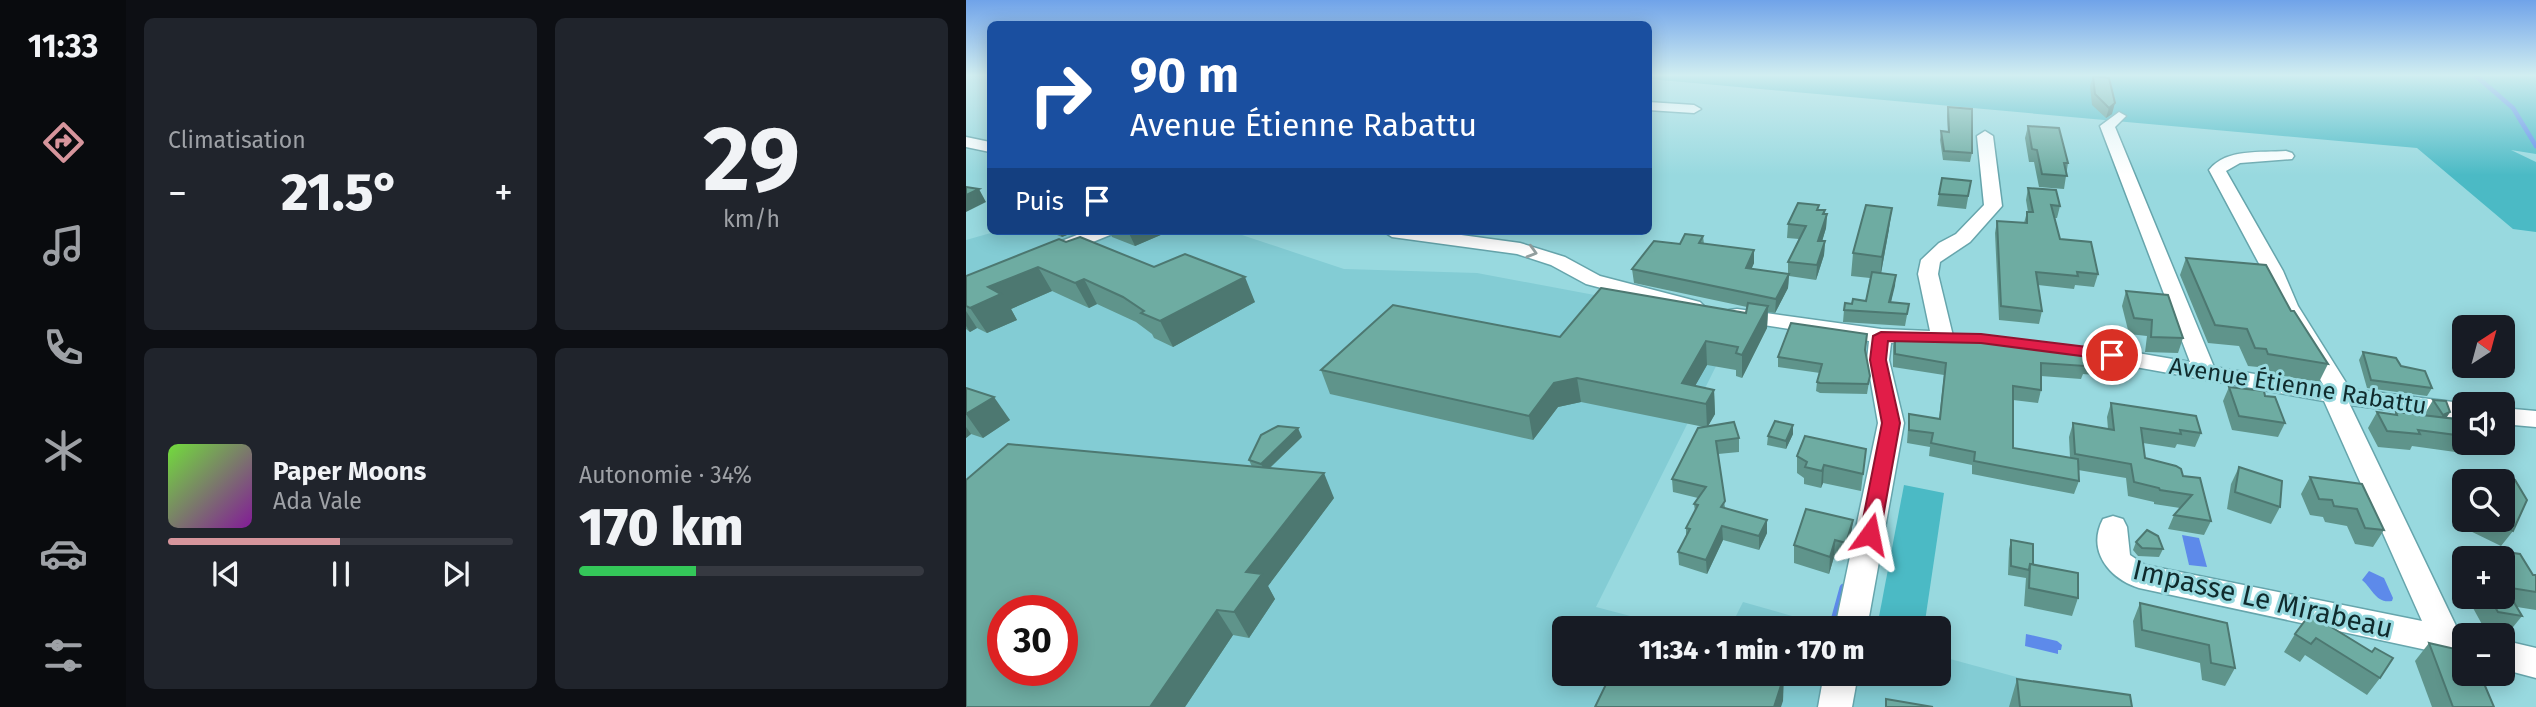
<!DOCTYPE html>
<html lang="fr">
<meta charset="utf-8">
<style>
body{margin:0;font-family:"Fira Sans",sans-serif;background:#20242c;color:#f1f3f6;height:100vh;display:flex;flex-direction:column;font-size:26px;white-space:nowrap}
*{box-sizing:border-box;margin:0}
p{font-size:23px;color:#9ea1a6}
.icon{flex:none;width:38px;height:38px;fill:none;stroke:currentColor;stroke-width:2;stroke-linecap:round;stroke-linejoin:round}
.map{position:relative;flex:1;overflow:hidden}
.panel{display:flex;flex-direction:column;gap:18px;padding:18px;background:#0d0f14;width:840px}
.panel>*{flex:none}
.top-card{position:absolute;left:21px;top:21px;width:665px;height:214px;border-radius:10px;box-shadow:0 4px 18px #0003;background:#1a4fa0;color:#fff;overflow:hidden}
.needle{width:46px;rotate:36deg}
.controls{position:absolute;left:1486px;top:315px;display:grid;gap:14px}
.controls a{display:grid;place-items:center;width:63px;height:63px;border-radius:10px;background:#171b24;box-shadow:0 4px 18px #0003;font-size:35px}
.speed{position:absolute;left:21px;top:595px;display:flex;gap:14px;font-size:35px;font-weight:700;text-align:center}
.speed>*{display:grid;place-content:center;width:91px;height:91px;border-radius:50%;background:#171b24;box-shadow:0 4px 18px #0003;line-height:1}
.speed .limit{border:10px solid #d22;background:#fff;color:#111}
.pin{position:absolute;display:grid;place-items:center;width:60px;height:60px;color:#fff;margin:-30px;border:4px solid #fff;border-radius:50%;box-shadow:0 2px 7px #0007}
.me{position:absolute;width:77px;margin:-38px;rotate:12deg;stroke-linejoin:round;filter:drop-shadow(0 0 5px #0008)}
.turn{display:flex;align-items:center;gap:24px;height:147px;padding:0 28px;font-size:32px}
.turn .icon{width:91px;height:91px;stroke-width:2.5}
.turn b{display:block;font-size:49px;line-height:60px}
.then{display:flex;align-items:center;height:66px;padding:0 28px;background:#0003;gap:14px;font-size:26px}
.big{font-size:52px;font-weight:800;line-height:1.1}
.panel .widget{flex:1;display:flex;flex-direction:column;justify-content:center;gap:10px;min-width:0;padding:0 24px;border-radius:10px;background:#20242c}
.panel .dial{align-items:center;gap:0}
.dial b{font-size:91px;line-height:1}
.song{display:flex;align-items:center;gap:21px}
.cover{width:84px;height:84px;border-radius:10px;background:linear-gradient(135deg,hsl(100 70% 55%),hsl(290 70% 35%))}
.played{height:7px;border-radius:4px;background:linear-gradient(90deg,#d6959c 50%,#363941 50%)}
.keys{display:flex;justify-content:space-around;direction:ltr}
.heat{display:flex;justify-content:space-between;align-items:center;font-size:38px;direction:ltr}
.charge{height:10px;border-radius:5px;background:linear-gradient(90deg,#34c759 34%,#363941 0)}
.panel .tiles{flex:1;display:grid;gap:18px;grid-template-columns:repeat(2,1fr)}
.trip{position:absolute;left:586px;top:616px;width:399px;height:70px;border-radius:10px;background:#171b24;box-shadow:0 4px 18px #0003;font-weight:800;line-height:70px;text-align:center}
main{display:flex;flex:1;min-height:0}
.tabs{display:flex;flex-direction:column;width:126px;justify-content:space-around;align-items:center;background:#090b0e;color:#9ea1a6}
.tabs .icon{width:49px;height:49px}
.tabs .current{color:#d6959c}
.tabs b{font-size:32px;color:#f1f3f6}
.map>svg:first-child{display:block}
.built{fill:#83ccd4;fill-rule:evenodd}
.green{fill:#4bbac5}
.water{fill:#5d8aea}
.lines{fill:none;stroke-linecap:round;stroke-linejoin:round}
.stream-far1{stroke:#5d8aea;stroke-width:4.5}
.stream{stroke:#5d8aea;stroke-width:9}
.minor-casing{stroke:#66a5ac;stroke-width:3}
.minor{fill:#fff;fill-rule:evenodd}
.wall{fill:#5f948b}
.shaded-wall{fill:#4d7871}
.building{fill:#6eaca2;stroke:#4d7871;stroke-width:2;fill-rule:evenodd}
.oneway{stroke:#93a0a0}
.route{fill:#e11d48;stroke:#92132f;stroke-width:2}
.labels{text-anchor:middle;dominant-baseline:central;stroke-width:6;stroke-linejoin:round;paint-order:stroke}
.street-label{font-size:24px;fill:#102b2d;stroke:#98d9df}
.near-street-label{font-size:28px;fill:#102b2d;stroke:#98d9df}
</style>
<main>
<nav class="tabs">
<b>11:33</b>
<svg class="icon current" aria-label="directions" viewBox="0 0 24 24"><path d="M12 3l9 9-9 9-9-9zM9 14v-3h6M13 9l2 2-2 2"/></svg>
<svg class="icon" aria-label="music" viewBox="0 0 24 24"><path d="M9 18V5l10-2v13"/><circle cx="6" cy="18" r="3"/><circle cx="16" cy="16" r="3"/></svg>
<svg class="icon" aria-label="phone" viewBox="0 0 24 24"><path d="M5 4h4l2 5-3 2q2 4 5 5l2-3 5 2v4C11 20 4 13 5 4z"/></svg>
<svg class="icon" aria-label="climate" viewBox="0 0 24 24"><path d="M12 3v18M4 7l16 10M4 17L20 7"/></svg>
<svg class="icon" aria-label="car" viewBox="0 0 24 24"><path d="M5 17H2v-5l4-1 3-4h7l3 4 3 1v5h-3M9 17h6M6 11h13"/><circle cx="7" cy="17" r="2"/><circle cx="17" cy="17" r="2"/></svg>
<svg class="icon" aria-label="filters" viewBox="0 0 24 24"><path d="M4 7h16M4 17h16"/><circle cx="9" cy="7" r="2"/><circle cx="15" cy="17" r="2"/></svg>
</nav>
<section class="panel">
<div class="tiles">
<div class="widget"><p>Climatisation</p>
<div class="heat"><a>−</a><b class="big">21.5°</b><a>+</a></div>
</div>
<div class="widget dial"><b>29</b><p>km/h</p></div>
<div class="widget">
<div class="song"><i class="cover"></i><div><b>Paper Moons</b><p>Ada Vale</p></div></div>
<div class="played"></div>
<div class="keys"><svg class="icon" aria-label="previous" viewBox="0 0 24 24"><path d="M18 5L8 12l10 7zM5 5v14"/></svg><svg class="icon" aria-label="pause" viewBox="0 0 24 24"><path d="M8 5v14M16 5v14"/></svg><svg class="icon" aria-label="next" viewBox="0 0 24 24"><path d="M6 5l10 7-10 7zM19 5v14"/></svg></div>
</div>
<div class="widget"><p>Autonomie · 34%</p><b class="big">170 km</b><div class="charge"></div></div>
</div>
</section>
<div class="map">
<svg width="1570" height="707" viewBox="0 0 1570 707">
<rect width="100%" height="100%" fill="#98d9df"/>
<g class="built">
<path d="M32 231H264L378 269 511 273 772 322 630 607 710 628H598V674H973V656L1162 707H0V240ZM37 611H96V670H37Z"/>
<polygon points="777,602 868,628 764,628"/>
</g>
<g class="green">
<polygon points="682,76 1570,76 1570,154 1545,150 1570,162 1570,232 1547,229 1451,148 683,79"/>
<polygon points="938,485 978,493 958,628 939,628 912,622"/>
</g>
<g class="water">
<polygon points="1216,535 1233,538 1241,567 1223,565"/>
<path d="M1403 571 1418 578 1427 598 1426 601C1410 604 1406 588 1396 580Z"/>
<polygon points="1060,634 1091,641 1096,645 1095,650 1092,650 1092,654 1059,646"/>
</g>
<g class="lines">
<polyline class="stream-far1" points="1510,76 1547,108 1570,146"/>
<polyline class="stream" points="867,628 878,588"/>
<defs>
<g id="minor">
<polygon points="682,102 728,105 735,109 728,113 682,110"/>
<path d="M1153 112 1160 116 1149 127 1248 367 1358 386 1310 306 1297 271 1243 170C1260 148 1295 153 1320 151L1326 153 1328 156 1326 159 1274 163 1260 171 1317 271 1332 306 1384 389 1503 404H1498V419L1384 405 1491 628 1510 635H1498V658L1173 588C1144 579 1120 551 1137 519L1147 516 1157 519 1161 527 1164 555 1179 565 1456 621 1358 401 1125 359 1117 357 1114 352 1117 347 1125 345 1224 362 1134 126Z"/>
<polygon points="1019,131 1027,136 1036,206 1004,242 974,262 972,274 987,336 984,341 925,343 923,360 938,423 901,628 869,628 912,423 901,360 903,341 771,321 763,320 760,315 763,310 771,309 915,329 964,331 952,274 955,260 973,243 990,234 1018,205 1011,136"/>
<polygon points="0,137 24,142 24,152 0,147"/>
<polygon points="121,231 146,231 144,235 97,254 83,254 80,250 83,246"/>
<polygon points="417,231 466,231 554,243 599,257 634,276 734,302 738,306 734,310 727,312 620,284 585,265 551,254 426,237"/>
<polygon points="1536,408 1570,411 1570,427 1536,424"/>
<polygon points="1536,640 1570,648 1570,678 1536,669"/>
<polygon points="858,674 892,674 886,707 852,707"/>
</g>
</defs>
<use href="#minor" class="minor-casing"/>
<use href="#minor" class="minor"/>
</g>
<g class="wall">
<polygon points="1127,76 1146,114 1140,118 1126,105 1124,86"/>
<polygon points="982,107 1006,153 1004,162 977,160 974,140 975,131 982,132 981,116"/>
<polygon points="1062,126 1102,163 1098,189 1073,187 1068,162 1063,162 1059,138"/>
<polygon points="976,178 1005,181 1000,209 971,206"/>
<polygon points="1062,188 1094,206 1091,218 1089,218 1094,239 1132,274 1128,287 1109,285 1108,289 1072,285 1076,311 1073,324 1033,320 1029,233 1031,221 1058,223 1061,212 1062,212 1060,200"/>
<polygon points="853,210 858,214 861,214 860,228 856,241 859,241 858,255 850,280 823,276 822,288 809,313 802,312 801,328 776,378 770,376 770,370 741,365 729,386 748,390 749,414 742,426 773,438 773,452 752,454 759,508 801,520 801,533 793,550 757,540 741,574 713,565 712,552 720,536 720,528 729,511 728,504 732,498 707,492 706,479 738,427 615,402 592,407 567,440 364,394 355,370 594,337 780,313 781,307 668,283 666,269 714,244 737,236 738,244 788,250 788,263 785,269 822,274 822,262 833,239 821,238 822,224"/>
<polygon points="923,229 915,273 930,275 925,302 943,304 939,326 877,322 878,310 886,304 900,301 904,278 885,276 887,253"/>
<polygon points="81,231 111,231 96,237"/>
<polygon points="143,231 204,231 169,246 146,237"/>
<polygon points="100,242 188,267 289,302 207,347 188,338 186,334 170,322 131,304 123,308 86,291 45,309 51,320 21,333 11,328 4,332 0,329 0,276"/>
<polygon points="1220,258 1325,311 1362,364 1353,382 1294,372 1292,367 1282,366 1273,346 1242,343 1214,275"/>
<polygon points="1160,291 1217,338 1212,353 1179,352 1181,336 1163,334 1156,306"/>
<polygon points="929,333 1157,364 1153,377 1117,374 1115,379 1075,376 1075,390 1072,403 1047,400 1047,448 1104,458 1103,437 1107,423 1142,429 1141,417 1145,403 1235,433 1229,447 1211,444 1209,448 1177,443 1179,458 1217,476 1245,521 1238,535 1202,529 1208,515 1214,508 1188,504 1188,502 1162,496 1160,478 1112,470 1113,481 1108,494 1006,474 1006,465 963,456 964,447 941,443 943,414 973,419 978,375 927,367 927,346"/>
<polygon points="899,350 904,376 901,394 854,393 850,391 851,382 854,373 812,367 812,357"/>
<polygon points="1397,352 1466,388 1461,396 1401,388 1393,360"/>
<polygon points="1263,387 1319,423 1312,437 1266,430 1257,401"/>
<polygon points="0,388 44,420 17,438 5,434 0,438"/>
<polygon points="1467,400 1484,412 1480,418 1498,420 1498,443 1519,443 1511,455 1446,446 1444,450 1412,447 1402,428 1411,412 1428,415 1430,412 1458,415"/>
<polygon points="827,434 820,449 801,445 802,436"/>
<polygon points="336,437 304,468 368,498 302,586 309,599 283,638 267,635 219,707 286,467 283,460"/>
<polygon points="900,449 895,491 857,483 855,488 838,484 838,478 831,473 831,456"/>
<polygon points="1273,467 1314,507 1305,524 1261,509 1265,484"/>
<polygon points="1513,474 1549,480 1561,500 1547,531 1535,546 1496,527 1499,521 1486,515 1498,496 1498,520 1536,520 1536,481 1508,481"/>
<polygon points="1344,477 1396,484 1418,530 1407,547 1389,544 1381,526 1359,522 1357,517 1344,515 1335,494"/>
<polygon points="885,537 878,560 868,557 863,574 828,563 828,545"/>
<polygon points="1045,540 1067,564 1112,598 1106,616 1058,606 1060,578 1042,575 1043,549"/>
<polygon points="1170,542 1197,549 1193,557 1172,556 1167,550"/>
<polygon points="1521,549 1567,575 1570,575 1570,610 1551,607 1556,616 1543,632 1518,628 1501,597 1536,597 1536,558 1514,558"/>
<polygon points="1498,576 1498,591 1493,582"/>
<polygon points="1174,603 1261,623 1269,668 1259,686 1236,680 1234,663 1169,647 1167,621"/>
<polygon points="1344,614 1414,678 1401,695 1339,655 1334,662 1318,652 1329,634"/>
<polygon points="1463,643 1528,707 1466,707 1449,661"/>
<polygon points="1051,679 1166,707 1043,707"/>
</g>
<g class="shaded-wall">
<polygon points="1149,103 1146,114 1140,118 1143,108"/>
<polygon points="13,189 20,202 0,212 0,195"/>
<polygon points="926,208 923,229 914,279 916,257"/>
<polygon points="859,210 858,223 861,214 860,228 852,255 852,241"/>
<polygon points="92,231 111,231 96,237"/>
<polygon points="162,231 204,231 169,246"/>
<polygon points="859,241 858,255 850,280 851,265"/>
<polygon points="788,250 788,263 780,282 780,268"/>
<polygon points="72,267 86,291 45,309 51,320 21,333 4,308 22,287"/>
<polygon points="823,274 822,288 809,313 810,299"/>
<polygon points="930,275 929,286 922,314 923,302"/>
<polygon points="279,277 289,302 207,347 194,321"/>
<polygon points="118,279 131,304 123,308 109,283"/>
<polygon points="802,306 801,328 776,378 776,355"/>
<polygon points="0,311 11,328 4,332 0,326"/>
<polygon points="740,341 741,365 721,400 716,383"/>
<polygon points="611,378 615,402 592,407 567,440 563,416 588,383"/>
<polygon points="748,390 749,414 741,428 740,404"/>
<polygon points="28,397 44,420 17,438 0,414"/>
<polygon points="1484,412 1474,428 1466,432 1477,415"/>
<polygon points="827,425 827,434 820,449 820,441"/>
<polygon points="0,427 5,434 0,438"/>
<polygon points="332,428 336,437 299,472 295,464"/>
<polygon points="858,465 857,483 855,488 856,471"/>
<polygon points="358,473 368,498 302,586 309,599 283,638 268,612 280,572"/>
<polygon points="801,520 801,533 793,550 793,536"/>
<polygon points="887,520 885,537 878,560 880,543"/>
<polygon points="756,526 757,540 741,574 740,560"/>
<polygon points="869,540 868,557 863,574 864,557"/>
<polygon points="251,610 267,635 219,707 184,707"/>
<polygon points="818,676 817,701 815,707 808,707"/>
</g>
<g class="building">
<polygon points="1127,76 1143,78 1149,103 1143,108 1129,94"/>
<polygon points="982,107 1006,109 1006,153 978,151 975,131 983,132"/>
<polygon points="1062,126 1093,128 1102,163 1098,163 1101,176 1076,174 1071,150 1066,149"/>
<polygon points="976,178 1005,181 1002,196 973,194"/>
<polygon points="0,187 13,189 0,195"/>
<polygon points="1062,188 1090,190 1094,206 1085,205 1094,239 1125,242 1132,274 1111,272 1112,276 1070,272 1076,311 1035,306 1031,221 1061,223 1061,212 1067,212"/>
<polygon points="832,203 853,205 851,210 859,210 857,214 861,214 852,241 859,241 851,265 822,262 840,226 822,224"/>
<polygon points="900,205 926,208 916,257 887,253"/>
<polygon points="719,234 737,236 733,243 788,250 780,268 823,274 810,299 666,269 688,241 714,244"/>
<polygon points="114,237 188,267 219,254 279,277 194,321 175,313 178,311 157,297 118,279 109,283 72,267 22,287 35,294 4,308 0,306 0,276 93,239 100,242"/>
<polygon points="1220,258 1300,265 1325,311 1328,311 1362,364 1302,354 1300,349 1289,348 1281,329 1249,325"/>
<polygon points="906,272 930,275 923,302 943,304 941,314 878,310 879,303 886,304 887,299 900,301"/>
<polygon points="635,288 780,313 782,303 802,306 776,355 770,353 772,347 740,341 716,383 748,390 740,404 611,378 588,383 563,416 355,370 427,305 594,337"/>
<polygon points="1160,291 1202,295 1217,338 1185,337 1186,320 1168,318"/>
<polygon points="825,323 901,334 899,350 904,376 902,384 854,383 851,382 856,364 812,357"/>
<polygon points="929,333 1017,335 1102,346 1153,355 1157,364 1118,361 1119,366 1075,363 1075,390 1047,386 1047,448 1112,459 1113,481 1008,461 1009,452 965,443 967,433 943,430 943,414 974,419 980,363 929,354"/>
<polygon points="1397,352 1430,358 1435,366 1459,371 1466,388 1405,380"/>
<polygon points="1263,387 1298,391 1299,396 1309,397 1319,423 1273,416"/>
<polygon points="0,388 28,397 0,414"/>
<polygon points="1467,400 1480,401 1484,412 1477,415"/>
<polygon points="1145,403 1230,416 1235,433 1214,430 1215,434 1175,428 1179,458 1210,466 1215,469 1217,476 1234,478 1245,521 1208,515 1226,495 1194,490 1193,488 1168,482 1165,464 1109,454 1107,423 1148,430"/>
<polygon points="1411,412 1431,415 1430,412 1498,420 1498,436 1452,430 1454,434 1421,431"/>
<polygon points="809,421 827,425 820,441 802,436"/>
<polygon points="768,422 773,438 750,441 759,501 755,507 801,520 793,536 756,526 740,560 712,552 724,529 720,528 732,505 728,504 740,487 706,479 732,428"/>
<polygon points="312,426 332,428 295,464 283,460 295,435"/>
<polygon points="839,436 900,449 897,474 858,465 856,471 839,467 841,462 831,456"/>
<path d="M42 444 358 473 280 572 296 574 268 612 251 610 184 707H0V480ZM37 611H96V670H37Z"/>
<polygon points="1273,467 1316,481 1314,507 1269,492"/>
<polygon points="1513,474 1549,480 1561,500 1547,531 1524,520 1536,520 1536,481 1509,481"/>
<polygon points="1344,477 1396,484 1418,530 1399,528 1391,509 1368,506 1366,500 1353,499"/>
<polygon points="840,509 887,520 880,543 869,540 864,557 828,545"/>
<polygon points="1181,530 1192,536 1197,549 1176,548 1170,542"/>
<polygon points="1045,540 1067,544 1067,564 1064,564 1063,570 1045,566"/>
<polygon points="1521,549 1554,554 1567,575 1570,575 1570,592 1539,587 1556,616 1532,612 1523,597 1536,597 1536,558 1526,558"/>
<polygon points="1064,564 1112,573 1112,598 1063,588"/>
<polygon points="1174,603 1261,623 1269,668 1245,663 1243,645 1176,630"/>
<polygon points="1344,614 1406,652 1409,648 1427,658 1414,678 1350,638 1345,644 1329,634"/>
<polygon points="1463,643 1498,651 1498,674 1514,674 1528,707 1487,707"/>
<polygon points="645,674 811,674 818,676 808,707 629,707"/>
<polygon points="1051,679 1164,695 1166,707 1054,707"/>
<polygon points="920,699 967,707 920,707"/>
</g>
<defs><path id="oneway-chevron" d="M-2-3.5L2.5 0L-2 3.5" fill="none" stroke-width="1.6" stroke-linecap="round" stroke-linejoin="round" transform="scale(1.75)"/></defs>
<use class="oneway" href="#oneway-chevron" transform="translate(566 252) rotate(16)"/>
<linearGradient id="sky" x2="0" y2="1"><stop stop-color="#70a3e9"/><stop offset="0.43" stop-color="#d1eef1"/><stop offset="1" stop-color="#d1eef1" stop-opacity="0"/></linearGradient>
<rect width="1570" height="175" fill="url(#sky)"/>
<polygon class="route" points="915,332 1015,334 1146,350 1154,355 1146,360 1015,343 922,341 920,360 934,423 914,534 911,540 904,542 897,540 894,534 916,423 904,360 907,336"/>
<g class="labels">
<g class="street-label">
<text transform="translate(1332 386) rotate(9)">Avenue Étienne Rabattu</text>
</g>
<g class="near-street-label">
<text transform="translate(1297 599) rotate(13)">Impasse Le Mirabeau</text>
</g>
</g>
</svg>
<div class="controls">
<a><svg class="needle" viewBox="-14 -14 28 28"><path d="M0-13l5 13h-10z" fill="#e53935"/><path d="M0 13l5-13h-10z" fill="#9ea1a6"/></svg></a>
<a><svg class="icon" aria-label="sound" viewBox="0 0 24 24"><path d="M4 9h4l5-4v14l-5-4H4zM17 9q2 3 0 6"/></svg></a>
<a><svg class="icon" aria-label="search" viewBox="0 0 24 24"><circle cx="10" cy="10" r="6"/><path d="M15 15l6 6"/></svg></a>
<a>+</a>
<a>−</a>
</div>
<div class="speed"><div class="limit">30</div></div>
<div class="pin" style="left:1146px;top:355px;background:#d93025"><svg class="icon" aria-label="arrive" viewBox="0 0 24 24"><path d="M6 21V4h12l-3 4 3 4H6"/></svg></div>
<svg class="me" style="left:904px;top:534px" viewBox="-20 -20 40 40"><path d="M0-17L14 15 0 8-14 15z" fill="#e11d48" stroke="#fff" stroke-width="4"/></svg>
<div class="trip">11:34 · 1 min · 170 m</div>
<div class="top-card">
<div class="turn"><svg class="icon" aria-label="right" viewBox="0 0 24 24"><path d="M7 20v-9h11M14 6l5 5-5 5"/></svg><div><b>90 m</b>Avenue Étienne Rabattu</div></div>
<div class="then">Puis<svg class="icon" aria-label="arrive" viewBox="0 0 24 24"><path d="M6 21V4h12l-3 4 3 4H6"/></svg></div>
</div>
</div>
</main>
